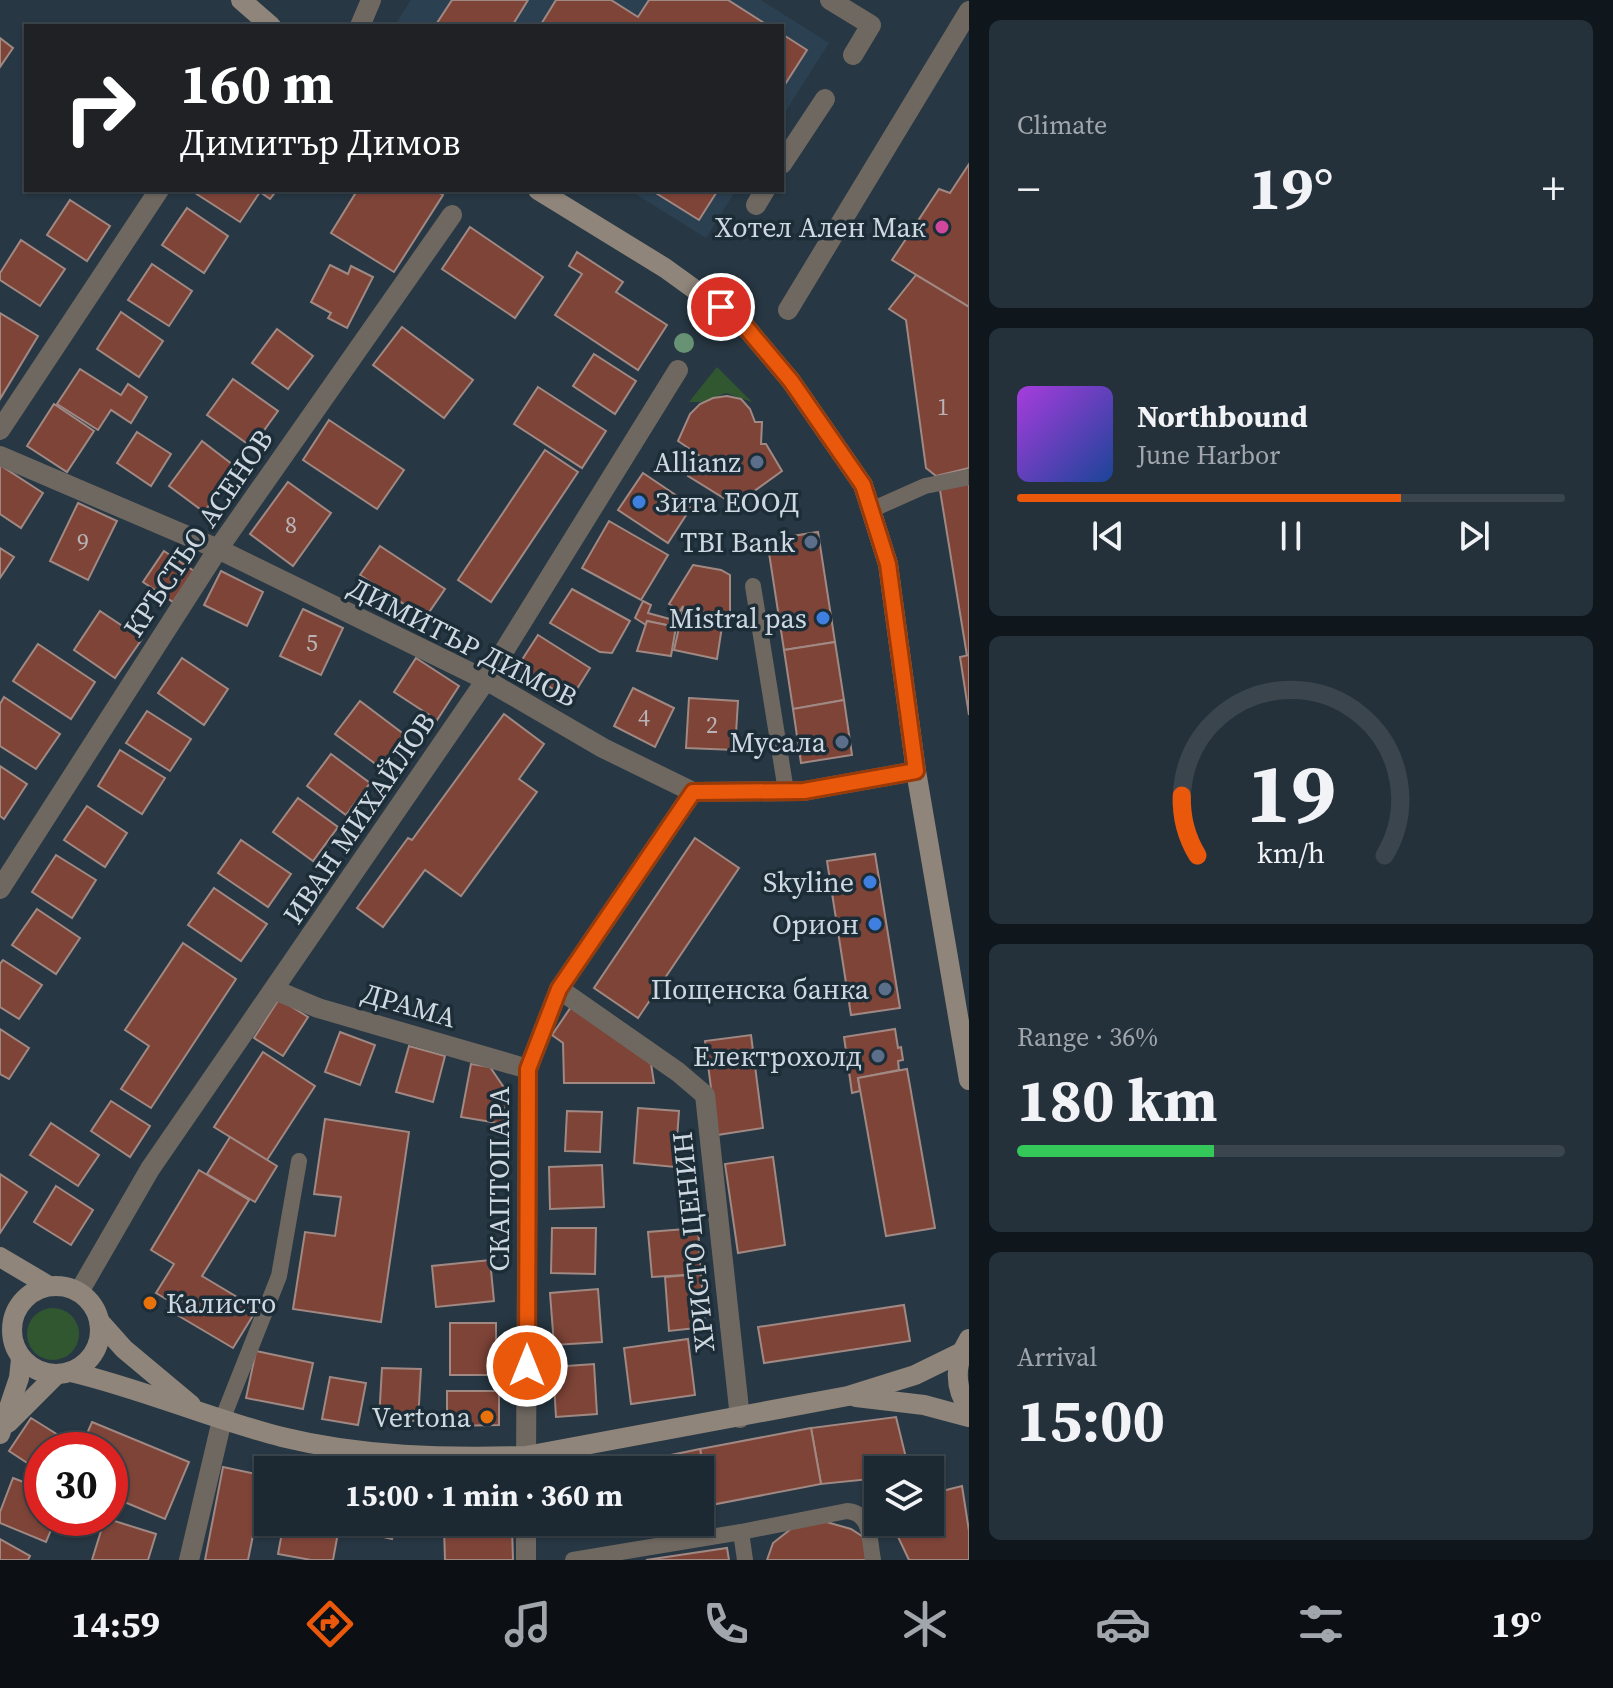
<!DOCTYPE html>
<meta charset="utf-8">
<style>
body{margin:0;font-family:"Source Serif 4",serif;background:#25313a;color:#f1f3f6;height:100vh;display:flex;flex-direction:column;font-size:30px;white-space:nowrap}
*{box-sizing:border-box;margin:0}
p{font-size:26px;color:#a0a6ac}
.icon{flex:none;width:44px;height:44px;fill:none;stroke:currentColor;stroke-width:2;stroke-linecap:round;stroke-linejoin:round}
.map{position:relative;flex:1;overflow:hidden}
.details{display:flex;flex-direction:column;gap:20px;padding:20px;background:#10171c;width:644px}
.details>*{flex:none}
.guide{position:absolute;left:24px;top:24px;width:760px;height:168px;border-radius:0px;box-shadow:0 2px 6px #0004,0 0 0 2px #3b454d;background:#202124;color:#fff;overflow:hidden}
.controls{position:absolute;left:864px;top:1456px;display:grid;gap:16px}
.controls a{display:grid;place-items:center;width:80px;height:80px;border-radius:0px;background:#1d2932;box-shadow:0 2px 6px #0004,0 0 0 2px #3b454d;font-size:40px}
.speed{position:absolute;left:24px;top:1432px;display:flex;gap:16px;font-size:40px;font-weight:700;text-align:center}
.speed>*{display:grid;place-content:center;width:104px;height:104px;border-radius:50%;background:#1d2932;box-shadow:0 2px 6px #0004,0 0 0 2px #3b454d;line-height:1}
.speed .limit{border:12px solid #d22;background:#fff;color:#111}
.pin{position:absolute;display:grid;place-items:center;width:68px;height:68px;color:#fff;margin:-34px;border:4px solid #fff;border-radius:50%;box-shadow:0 2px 8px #0007}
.me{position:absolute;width:88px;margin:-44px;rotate:0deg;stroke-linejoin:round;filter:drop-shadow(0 0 6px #0008)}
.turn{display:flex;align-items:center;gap:28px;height:168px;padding:0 24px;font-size:36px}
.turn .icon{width:104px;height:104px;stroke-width:2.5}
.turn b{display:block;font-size:56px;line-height:68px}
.big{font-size:60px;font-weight:700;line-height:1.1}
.details .tile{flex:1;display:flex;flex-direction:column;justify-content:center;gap:12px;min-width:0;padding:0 28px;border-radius:12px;background:#25313a}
.details .dial{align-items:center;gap:0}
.dial svg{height:208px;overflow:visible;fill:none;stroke:#3b454d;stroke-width:7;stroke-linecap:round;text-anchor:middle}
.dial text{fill:#f1f3f6;stroke:none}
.song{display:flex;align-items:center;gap:24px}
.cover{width:96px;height:96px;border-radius:12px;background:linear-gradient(135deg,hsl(280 70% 55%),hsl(220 70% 35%))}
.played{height:8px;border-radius:4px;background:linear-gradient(90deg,#ea580c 70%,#3b454d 70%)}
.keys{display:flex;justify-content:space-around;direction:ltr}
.heat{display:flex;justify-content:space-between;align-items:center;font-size:44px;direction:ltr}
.charge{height:12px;border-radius:6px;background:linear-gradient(90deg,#34c759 36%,#3b454d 0)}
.trip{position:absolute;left:254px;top:1456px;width:460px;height:80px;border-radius:0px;background:#1d2932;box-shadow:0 2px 6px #0004,0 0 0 2px #3b454d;font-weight:700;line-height:80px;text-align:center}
.menu{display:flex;height:128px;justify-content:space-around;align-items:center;background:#0c1014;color:#a0a6ac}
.menu .icon{width:56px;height:56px}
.menu .on{color:#ea580c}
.menu b{font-size:36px;color:#f1f3f6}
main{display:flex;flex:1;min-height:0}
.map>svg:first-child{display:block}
.built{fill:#2b4051}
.green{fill:#315730}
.building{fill:#7e4438;stroke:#a08883;stroke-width:2}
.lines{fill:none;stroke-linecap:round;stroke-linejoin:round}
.lane{stroke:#6f6861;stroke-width:16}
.street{stroke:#6f6861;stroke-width:20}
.secondary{stroke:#8f857a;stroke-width:20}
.tree{fill:#679273}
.route-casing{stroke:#983908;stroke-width:20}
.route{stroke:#ea580c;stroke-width:14}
.hotel-dot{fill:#d1479c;stroke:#1d2d38;stroke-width:3}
.service-dot{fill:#5c6f8a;stroke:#1d2d38;stroke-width:3}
.shop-dot{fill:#3f7fe0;stroke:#1d2d38;stroke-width:3}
.food-dot{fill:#e8710a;stroke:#1d2d38;stroke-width:3}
.labels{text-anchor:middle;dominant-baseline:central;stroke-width:7;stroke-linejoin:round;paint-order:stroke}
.number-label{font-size:24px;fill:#bab3b6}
.poi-label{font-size:28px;fill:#ced8e0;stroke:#1d2d38;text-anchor:end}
.street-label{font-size:28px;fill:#ced8e0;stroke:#1d2d38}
</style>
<main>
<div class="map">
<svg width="969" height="1560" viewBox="0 0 969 1560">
<rect width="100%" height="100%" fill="#273743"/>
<g class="built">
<polygon points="411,0 761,0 829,43 782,117 782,26 394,26"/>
<polygon points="629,190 736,190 706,238"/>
</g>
<g class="green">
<polygon points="717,367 752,402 726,393 703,402 689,402"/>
<circle cx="53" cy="1334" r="26"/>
</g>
<g class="building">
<polygon points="452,0 528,0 512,26 435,26"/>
<polygon points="556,0 611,0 638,17 649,0 728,0 769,26 540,26"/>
<polygon points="782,34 807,50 782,89"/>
<polygon points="0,38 13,48 0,67"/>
<polygon points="969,164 969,307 892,260 939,189 950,193"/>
<polygon points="197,190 277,190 270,199 260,192 240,222 195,193"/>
<polygon points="349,190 434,190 443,195 394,272 331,233 355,194"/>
<polygon points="651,190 718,190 699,220"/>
<polygon points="70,200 110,226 87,261 47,235"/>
<polygon points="187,208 228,236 204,273 162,245"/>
<polygon points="470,227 543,277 515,318 442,269"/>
<polygon points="21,240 65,269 40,306 0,280 0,273"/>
<polygon points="577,252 623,282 616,292 667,325 638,370 555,315 582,274 569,266"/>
<polygon points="152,264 192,291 169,326 128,300"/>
<polygon points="330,265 348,274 351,266 373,277 347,328 328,318 331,313 311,302"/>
<polygon points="916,275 969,307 969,468 936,476 926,468 906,320 889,309"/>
<polygon points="121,312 163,341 139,377 97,349"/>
<polygon points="0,313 38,336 0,399"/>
<polygon points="402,327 473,380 444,418 373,365"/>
<polygon points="277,329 313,356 288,389 252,363"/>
<polygon points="594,354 636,381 615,414 573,386"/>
<polygon points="80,369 121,395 128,384 147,397 131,423 111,410 98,430 57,404"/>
<polygon points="233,379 278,411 252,447 207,415"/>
<polygon points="538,387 606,431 582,468 514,424"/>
<polygon points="727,396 741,399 750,409 755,422 762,422 761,444 766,444 782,471 735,505 688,476 703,458 678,441 690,414 700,404 713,398"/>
<polygon points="54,404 94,431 67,472 27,446"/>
<polygon points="329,420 404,470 377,509 303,460"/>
<polygon points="137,432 171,454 151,486 117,463"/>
<polygon points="202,441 237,468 204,512 169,486"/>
<polygon points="545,450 578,472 491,602 458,580"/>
<polygon points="0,465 43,493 21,528 0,514"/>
<polygon points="643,473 692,506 668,543 618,510"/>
<polygon points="969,479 969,655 967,656 939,484"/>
<polygon points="288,482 331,513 293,566 250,534"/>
<polygon points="78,503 117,521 88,580 50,561"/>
<polygon points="609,521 668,555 641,600 582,568"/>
<polygon points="818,532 835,642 784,650 767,540"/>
<polygon points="380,546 445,589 425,618 360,575"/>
<polygon points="0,548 14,557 0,578"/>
<polygon points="164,551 194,571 173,602 143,582"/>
<polygon points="693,565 721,570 730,575 730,618 682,614 683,606 680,611 669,604"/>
<polygon points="221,571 263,592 247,626 204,605"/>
<polygon points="572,589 630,621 612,653 600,652 550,623"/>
<polygon points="643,601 651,605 648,613 677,621 676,627 647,621 646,625 635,618"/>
<polygon points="303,609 343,628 321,675 280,656"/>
<polygon points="100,611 142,639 115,678 74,650"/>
<polygon points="682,614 723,620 717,659 674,650"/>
<polygon points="647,621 676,627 671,656 637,651"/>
<polygon points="538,635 590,668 570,700 518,666"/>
<polygon points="835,642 844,700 793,709 784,650"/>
<polygon points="38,644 95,682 71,719 13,681"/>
<polygon points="969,655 969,715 960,657"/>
<polygon points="182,658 228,689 204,725 158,693"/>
<polygon points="416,658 459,686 437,720 394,692"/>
<polygon points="633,688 674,708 655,747 614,726"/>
<polygon points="4,697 60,734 36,769 0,746 0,704"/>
<polygon points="689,698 738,701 735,750 686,748"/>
<polygon points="844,700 852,755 801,763 793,709"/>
<polygon points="360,701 405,735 381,768 335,734"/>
<polygon points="147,711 191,739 170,771 126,743"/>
<polygon points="504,714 544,744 519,779 537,792 461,896 425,870 383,927 357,908 408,838 412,840"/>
<polygon points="120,750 165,778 142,814 98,786"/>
<polygon points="331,754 370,783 346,815 307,786"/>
<polygon points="0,766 27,784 4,819 0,816"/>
<polygon points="298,798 338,827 313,861 273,832"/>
<polygon points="87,806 127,833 105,867 64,840"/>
<polygon points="695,838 739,868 638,1018 594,988"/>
<polygon points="241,840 291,874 268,907 218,873"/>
<polygon points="875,854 900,1008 851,1015 827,861"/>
<polygon points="56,855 96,880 72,918 32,892"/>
<polygon points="214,888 267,924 241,961 188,925"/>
<polygon points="37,909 80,938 56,974 12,945"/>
<polygon points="183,943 236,979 151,1108 121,1089 149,1046 125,1030"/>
<polygon points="3,960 42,985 19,1019 0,1007 0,964"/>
<polygon points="279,999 308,1017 283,1056 254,1038"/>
<polygon points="573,1004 650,1057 654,1083 564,1083 563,1043 552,1035"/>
<polygon points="0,1029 29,1048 9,1079 0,1074"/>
<polygon points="895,1029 898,1048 901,1047 903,1060 898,1061 899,1070 858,1078 860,1091 852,1093 844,1037"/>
<polygon points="340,1032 375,1045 360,1085 325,1072"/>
<polygon points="751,1035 763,1128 717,1135 705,1041"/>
<polygon points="409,1046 445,1056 433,1102 396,1092"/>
<polygon points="263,1052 315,1086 267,1160 214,1127"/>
<polygon points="471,1064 490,1067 507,1092 504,1124 461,1117"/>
<polygon points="907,1069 935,1228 886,1236 858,1078"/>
<polygon points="111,1101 150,1126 130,1157 91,1131"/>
<polygon points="638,1108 679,1111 675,1167 634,1163"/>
<polygon points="567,1111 602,1112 600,1152 565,1151"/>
<polygon points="325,1119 409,1132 381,1322 293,1309 305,1232 335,1236 341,1197 314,1194"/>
<polygon points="51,1123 99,1155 78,1186 30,1155"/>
<polygon points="230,1137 277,1166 255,1202 207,1174"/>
<polygon points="773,1157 785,1245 738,1253 725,1164"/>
<polygon points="602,1165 604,1207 550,1209 549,1167"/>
<polygon points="199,1170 249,1200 202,1276 257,1309 233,1348 167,1309 171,1302 156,1293 174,1264 151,1250"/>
<polygon points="0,1174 27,1192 0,1233"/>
<polygon points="56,1186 93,1210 71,1245 34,1222"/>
<polygon points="552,1228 596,1228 595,1274 551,1273"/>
<polygon points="698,1228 701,1274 652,1277 648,1232"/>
<polygon points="490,1260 494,1301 436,1307 432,1266"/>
<polygon points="701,1274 705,1327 669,1331 665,1277"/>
<polygon points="598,1289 602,1342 554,1345 550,1293"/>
<polygon points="904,1305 910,1341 764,1363 758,1327"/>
<rect x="450" y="1323" width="46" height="52"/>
<polygon points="688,1339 695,1395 631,1404 624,1348"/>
<polygon points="256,1351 313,1363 303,1409 246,1398"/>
<polygon points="594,1364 597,1414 556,1417 553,1367"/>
<polygon points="382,1368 421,1369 418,1421 379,1419"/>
<polygon points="330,1377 366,1383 358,1425 322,1419"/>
<polygon points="447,1391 499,1391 499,1425 447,1426"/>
<polygon points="896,1417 909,1470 878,1470 878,1495 870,1479 821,1484 811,1428"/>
<polygon points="31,1418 63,1438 55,1450 42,1450 41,1472 9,1451"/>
<polygon points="92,1422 189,1462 165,1519 110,1496 110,1450 80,1450"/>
<polygon points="811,1428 821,1484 711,1505 700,1449"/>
<polygon points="700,1449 711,1505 700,1507 700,1470 598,1470"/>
<polygon points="223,1467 265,1476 248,1560 205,1560"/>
<polygon points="265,1476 268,1476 268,1511 258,1509"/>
<polygon points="13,1478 42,1489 42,1518 56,1518 46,1542 0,1523 0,1512"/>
<polygon points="962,1486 969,1531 969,1560 909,1560 891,1522 930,1522 930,1494"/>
<polygon points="105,1518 156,1534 148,1560 92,1560"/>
<polygon points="823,1521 851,1529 865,1538 869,1560 767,1560 773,1543 796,1525"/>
<polygon points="284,1522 340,1522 333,1560 311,1560 278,1554"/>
<polygon points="356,1522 396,1522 392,1539 354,1530"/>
<polygon points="578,1522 627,1522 580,1532"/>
<polygon points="512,1527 513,1560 445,1560 444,1529"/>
<polygon points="0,1539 30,1556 28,1560 0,1560"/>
<polygon points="727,1548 729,1560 646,1560"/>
</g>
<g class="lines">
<g class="lane">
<polyline points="871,510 925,486 969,477"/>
<polyline points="753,586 786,791"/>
<polyline points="222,1420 279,1276 299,1161"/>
<path d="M741 1532 847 1511C872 1513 869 1540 873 1560"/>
<polyline points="573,1560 741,1532 745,1560"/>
</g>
<g class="street">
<polyline points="830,0 871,25 853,55"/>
<polyline points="360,26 371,0"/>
<polyline points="782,164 825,99"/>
<polyline points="756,205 765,190"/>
<polyline points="788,310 969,11"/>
<polyline points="0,430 159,190"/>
<polyline points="0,456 218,549 486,680 603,748 693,792 804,791 916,771"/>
<polyline points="0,889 218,549 452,215"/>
<polyline points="559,989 678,1072 705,1095 740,1418"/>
<polyline points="275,990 318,1008 528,1069"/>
<polyline points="79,1292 150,1169 486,680 678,370"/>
<polyline points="526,1470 528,1069 559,989 693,792"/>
<polyline points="189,1560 222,1420"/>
<polyline points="526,1560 526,1522"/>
</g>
<g class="secondary">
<polyline points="241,0 271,26"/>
<polyline points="538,190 665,268 744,325 791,381 863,485 888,564 916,771 969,1080"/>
<polyline points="0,1257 49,1286"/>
<circle cx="56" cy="1330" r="44"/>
<polyline points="99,1321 124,1349 191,1405"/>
<path d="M969 1339C955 1362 953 1386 969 1409"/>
<path d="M71 1372C143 1389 211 1419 282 1437 363 1457 444 1458 526 1456L848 1396 915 1375 960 1353"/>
<polyline points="856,1397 924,1405 969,1417"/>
<polyline points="8,1423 56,1375"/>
<polyline points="0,1434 19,1378 21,1359"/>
</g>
</g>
<circle class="tree" cx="684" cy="343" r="10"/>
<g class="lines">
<defs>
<polyline id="route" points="527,1366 528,1069 559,989 693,792 804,791 916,771 888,564 863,485 791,381 744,325 721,307"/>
</defs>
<use href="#route" class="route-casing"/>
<use href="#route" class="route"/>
</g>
<circle class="hotel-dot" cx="942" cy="227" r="8"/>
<g class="service-dot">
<circle cx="757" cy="462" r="8"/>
<circle cx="811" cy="542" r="8"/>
<circle cx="842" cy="742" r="8"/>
<circle cx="885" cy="989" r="8"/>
<circle cx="878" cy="1056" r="8"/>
</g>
<g class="shop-dot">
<circle cx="639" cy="502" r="8"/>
<circle cx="823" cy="618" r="8"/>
<circle cx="870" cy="882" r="8"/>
<circle cx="875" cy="924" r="8"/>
</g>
<g class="food-dot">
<circle cx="150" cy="1303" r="8"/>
<circle cx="487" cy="1417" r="8"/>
</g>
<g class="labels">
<g class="number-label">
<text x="943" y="406">1</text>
<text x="291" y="524">8</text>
<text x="83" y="541">9</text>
<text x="312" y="642">5</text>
<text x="644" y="717">4</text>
<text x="712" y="724">2</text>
</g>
<g class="poi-label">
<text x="926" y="227">Хотел Ален Мак</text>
<text x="741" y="462">Allianz</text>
<text x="655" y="502" text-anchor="start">Зита ЕООД</text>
<text x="795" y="542">TBI Bank</text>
<text x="807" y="618">Mistral pas</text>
<text x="826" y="742">Мусала</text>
<text x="854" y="882">Skyline</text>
<text x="859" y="924">Орион</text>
<text x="869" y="989">Пощенска банка</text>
<text x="862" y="1056">Електрохолд</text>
<text x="166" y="1303" text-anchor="start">Калисто</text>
<text x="471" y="1417">Vertona</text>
</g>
<g class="street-label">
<text transform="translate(198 533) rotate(-56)">КРЪСТЬО АСЕНОВ</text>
<text transform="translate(463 642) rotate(27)">ДИМИТЪР ДИМОВ</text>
<text transform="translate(359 818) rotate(-56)">ИВАН МИХАЙЛОВ</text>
<text transform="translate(409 1005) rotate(16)">ДРАМА</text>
<text transform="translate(499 1179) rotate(-90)">СКАПТОПАРА</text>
<text transform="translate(693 1242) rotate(-96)">ХРИСТО ЦЕНИН</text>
</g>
</g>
</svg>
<div class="controls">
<a><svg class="icon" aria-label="layers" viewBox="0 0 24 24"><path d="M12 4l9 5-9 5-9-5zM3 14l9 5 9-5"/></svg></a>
</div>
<div class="speed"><div class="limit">30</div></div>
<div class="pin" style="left:721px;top:307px;background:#d93025"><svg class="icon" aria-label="arrive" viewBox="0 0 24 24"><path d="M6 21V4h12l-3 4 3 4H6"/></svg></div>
<svg class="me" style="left:527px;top:1366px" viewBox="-20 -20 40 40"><circle r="17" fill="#ea580c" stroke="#fff" stroke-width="3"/><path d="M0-11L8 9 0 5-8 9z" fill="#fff"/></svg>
<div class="trip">15:00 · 1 min · 360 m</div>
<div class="guide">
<div class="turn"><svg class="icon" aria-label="right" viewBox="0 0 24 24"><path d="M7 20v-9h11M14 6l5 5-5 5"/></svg><div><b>160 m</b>Димитър Димов</div></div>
</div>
</div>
<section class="details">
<div class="tile"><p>Climate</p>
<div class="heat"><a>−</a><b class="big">19°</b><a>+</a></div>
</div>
<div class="tile">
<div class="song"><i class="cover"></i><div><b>Northbound</b><p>June Harbor</p></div></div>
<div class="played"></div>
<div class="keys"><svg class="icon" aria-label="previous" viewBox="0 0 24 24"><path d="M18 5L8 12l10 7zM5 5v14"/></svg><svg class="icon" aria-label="pause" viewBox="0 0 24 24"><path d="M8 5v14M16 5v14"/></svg><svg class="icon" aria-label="next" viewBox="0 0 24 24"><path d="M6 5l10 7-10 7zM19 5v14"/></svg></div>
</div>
<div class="tile dial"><svg viewBox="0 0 100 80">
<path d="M14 69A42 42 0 1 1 86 69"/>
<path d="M14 69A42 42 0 0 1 8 46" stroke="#ea580c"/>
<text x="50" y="56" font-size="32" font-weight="700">19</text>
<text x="50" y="72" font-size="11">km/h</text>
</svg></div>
<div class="tile"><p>Range · 36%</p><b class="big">180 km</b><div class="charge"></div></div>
<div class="tile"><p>Arrival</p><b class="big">15:00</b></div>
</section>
</main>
<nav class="menu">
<b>14:59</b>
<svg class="icon on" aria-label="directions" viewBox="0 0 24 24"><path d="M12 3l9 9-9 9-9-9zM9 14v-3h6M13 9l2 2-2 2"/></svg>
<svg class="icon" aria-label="music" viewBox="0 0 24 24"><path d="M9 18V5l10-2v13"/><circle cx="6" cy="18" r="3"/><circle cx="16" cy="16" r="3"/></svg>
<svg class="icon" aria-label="phone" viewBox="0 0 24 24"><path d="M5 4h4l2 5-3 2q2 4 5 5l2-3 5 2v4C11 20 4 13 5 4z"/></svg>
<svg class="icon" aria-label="climate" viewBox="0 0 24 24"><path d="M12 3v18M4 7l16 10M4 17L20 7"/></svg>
<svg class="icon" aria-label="car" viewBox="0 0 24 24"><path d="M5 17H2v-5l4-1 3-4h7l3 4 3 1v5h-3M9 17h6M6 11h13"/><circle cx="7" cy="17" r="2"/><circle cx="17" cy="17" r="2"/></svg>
<svg class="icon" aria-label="filters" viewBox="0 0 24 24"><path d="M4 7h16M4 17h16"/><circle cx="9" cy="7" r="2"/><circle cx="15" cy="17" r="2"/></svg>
<b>19°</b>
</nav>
